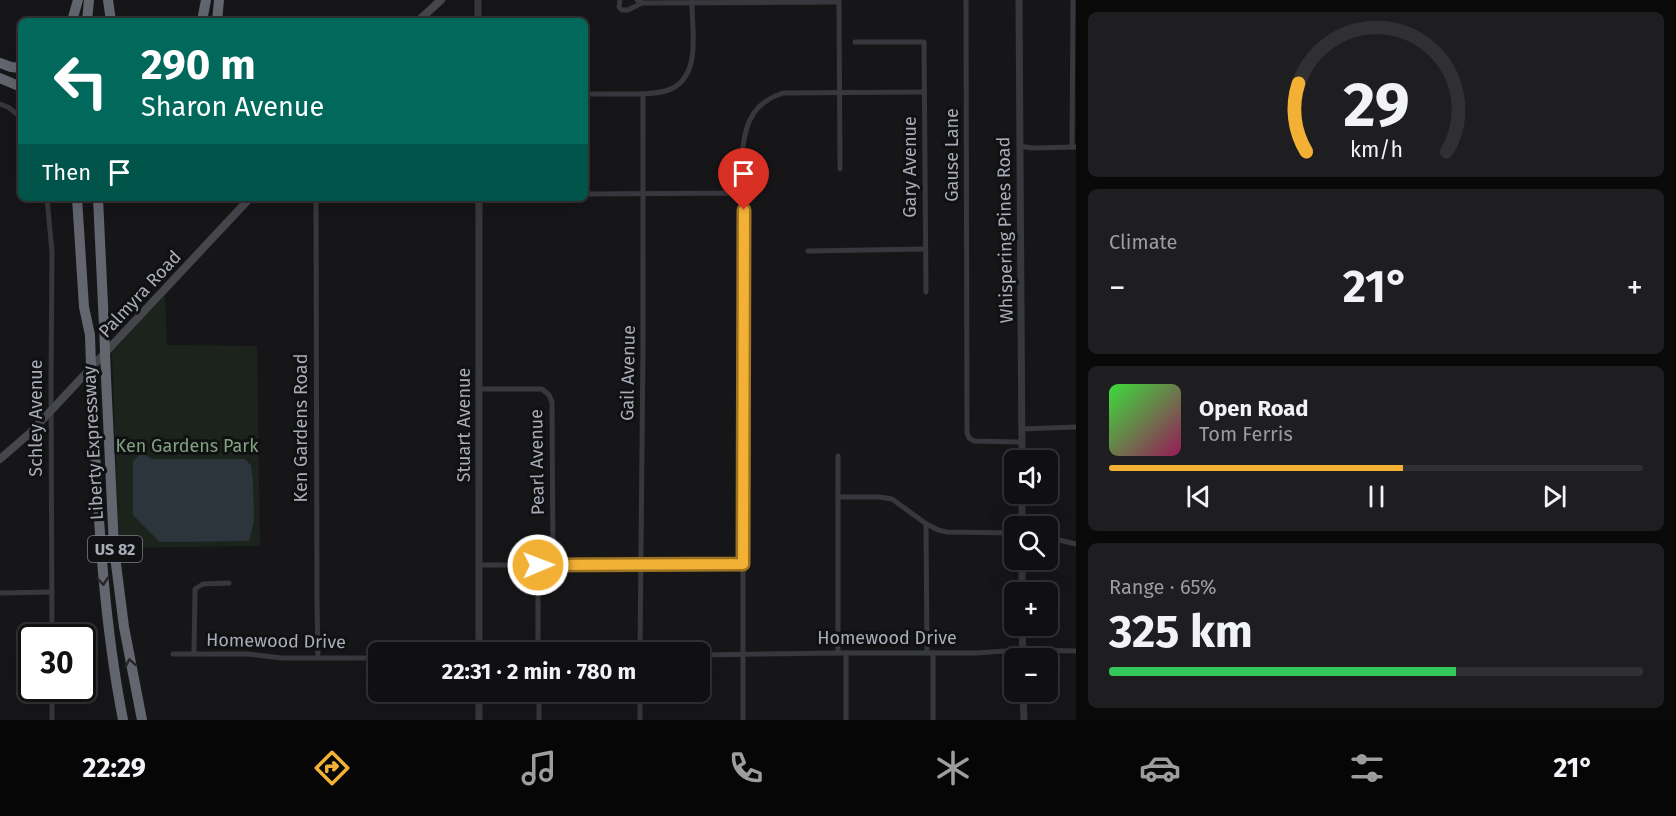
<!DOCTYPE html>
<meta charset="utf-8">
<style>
body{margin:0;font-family:"Fira Sans",sans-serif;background:#1e1e20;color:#f1f3f6;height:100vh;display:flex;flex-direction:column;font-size:22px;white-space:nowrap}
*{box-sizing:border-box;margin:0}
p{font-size:20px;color:#9c9d9f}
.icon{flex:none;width:33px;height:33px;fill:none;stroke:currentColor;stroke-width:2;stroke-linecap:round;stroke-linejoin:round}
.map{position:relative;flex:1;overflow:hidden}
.drawer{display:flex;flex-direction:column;gap:12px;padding:12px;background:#09090a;width:600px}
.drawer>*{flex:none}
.top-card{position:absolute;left:18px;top:18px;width:570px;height:183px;border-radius:9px;box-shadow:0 6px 24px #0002,0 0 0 2px #303032;background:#00695c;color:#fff;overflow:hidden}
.fabs{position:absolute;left:1004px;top:450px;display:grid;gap:12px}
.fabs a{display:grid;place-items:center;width:54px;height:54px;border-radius:9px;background:#101012;box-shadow:0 6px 24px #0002,0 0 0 2px #303032;font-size:30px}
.speed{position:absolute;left:18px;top:624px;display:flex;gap:12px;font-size:30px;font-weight:700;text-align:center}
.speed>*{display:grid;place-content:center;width:78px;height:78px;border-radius:50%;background:#101012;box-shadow:0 6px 24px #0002,0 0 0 2px #303032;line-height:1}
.speed .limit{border:3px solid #111;border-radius:9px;background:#fff;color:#111}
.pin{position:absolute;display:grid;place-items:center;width:51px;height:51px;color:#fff;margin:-62px -26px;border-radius:50% 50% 50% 0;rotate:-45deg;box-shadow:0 0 6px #0007}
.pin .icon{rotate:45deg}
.me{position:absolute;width:66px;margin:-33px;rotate:89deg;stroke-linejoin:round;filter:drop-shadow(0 0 4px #0008)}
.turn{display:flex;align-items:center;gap:21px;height:126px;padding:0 24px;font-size:27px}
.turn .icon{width:78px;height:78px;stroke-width:2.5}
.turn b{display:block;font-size:42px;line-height:51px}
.then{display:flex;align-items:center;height:57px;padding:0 24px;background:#0003;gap:12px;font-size:22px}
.big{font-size:45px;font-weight:700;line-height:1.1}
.drawer .widget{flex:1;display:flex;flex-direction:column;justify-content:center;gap:9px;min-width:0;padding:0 21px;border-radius:9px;background:#1e1e20}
.drawer .dial{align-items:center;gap:0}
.dial svg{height:156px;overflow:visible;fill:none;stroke:#303032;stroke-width:7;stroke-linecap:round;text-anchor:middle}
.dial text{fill:#f1f3f6;stroke:none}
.song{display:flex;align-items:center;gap:18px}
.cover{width:72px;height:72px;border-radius:9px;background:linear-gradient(135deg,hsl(120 70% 55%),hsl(330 70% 35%))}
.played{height:6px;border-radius:3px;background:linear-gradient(90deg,#f2b134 55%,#303032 55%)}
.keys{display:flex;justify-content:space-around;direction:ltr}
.heat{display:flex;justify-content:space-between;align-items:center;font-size:33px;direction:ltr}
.charge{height:9px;border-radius:4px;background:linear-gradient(90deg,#34c759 65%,#303032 0)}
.trip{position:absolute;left:368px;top:642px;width:342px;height:60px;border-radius:9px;background:#101012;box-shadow:0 6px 24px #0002,0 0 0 2px #303032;font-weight:700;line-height:60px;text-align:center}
.dock{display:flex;height:96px;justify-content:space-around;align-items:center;background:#060607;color:#9c9d9f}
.dock .icon{width:42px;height:42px}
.dock .selected{color:#f2b134}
.dock b{font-size:27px;color:#f1f3f6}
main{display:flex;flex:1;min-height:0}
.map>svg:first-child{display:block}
.green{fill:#1c231d}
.water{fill:#2c353c}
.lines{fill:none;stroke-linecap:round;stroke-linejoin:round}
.minor{stroke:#37383d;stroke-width:5}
.tertiary{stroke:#37383d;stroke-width:7}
.secondary{stroke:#45474d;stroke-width:8}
.motorway{stroke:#63666e;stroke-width:10}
.motorway-bridge{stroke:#63666e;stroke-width:10}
.oneway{stroke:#26262a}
.route-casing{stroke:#9d7322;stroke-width:15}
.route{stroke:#f2b134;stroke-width:10}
.labels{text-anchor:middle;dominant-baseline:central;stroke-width:6;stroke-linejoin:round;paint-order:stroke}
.shield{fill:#111113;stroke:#7b7e86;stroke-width:1.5}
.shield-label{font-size:16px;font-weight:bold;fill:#a8adb8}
.street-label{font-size:18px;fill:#a8adb8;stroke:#111113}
.park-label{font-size:18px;fill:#7fa381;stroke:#111113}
</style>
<main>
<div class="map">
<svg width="1076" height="720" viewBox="0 0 1076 720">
<rect width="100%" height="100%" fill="#161618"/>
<polygon class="green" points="165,295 167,345 257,346 260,546 119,548 112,352"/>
<polygon class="water" points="142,453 152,459 244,459 251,465 253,481 254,521 249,541 160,542 133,515 133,461"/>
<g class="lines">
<g class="minor">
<polyline points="620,0 619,7 622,10 628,10 642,3"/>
<polyline points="637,0 642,3 839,2"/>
<polyline points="966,0 967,433 969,438 974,441 1021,442"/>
<polyline points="839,2 840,169"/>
<polyline points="855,42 924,42 926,292"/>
<path d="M585 94C601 94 616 94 632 94 661 94 686 93 692 58 695 40 692 20 692 2"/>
<polyline points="0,104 8,107 21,117"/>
<polyline points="1019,146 1032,148 1076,147"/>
<polyline points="1072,147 1073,0"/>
<polyline points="585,194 744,193"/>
<polyline points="47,198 52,252 51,383 52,638"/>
<polyline points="316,198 317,600 318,658"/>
<polyline points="808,251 925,249"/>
<polyline points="479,389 542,389 549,395 552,402 553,564"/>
<polyline points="1021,429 1076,427"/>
<polyline points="838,456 838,653"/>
<polyline points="839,497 879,497 892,499 925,523 938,530 947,532 1014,533"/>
<polyline points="926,524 927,653"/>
<polyline points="1047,537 1076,544"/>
<polyline points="479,565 743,564"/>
<polyline points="538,565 538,652"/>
<polyline points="0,593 52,592"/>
<polyline points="640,652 643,346 643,94"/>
<polyline points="173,654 248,654 282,658 378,658"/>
<polyline points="194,654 195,589 203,584 229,583"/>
<polyline points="699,655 838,653 976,653 1022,650 1076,651"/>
<polyline points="539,692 539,720"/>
<polyline points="640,692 640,720"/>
<polyline points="52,720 52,688"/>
<path d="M743 720V147C746 119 756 102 783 93L924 92"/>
<polyline points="846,720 846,653"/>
<polyline points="933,720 933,653"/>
</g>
<g class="tertiary">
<polyline points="478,0 478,21"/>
<polyline points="1019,0 1022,460"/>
<polyline points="479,198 479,652"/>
<polyline points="1022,494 1022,526"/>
<polyline points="1022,560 1022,592"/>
<polyline points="1022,626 1023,658"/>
<polyline points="479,692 479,720"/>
<polyline points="1023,692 1024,720"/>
</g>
<g class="secondary">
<polyline points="418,21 441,0"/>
<polyline points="0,459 30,433 250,198"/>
</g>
<g class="motorway">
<polyline points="108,0 111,21"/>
<polyline points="72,21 78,0"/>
<polyline points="87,21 89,0"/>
<polyline points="202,21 206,0"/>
<polyline points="217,21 219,0"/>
<polyline points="0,63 11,67 21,68"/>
<polyline points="0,78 21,87"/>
<polyline points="77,198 84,307 90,335"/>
<polyline points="98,198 104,326"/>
<polyline points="106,377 114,548 124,627 142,720"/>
<path d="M92 397C98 506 102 613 123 720"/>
</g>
<g class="motorway-bridge">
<polyline points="104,326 106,377"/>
<polyline points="90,335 92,397"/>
</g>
</g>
<defs><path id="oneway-chevron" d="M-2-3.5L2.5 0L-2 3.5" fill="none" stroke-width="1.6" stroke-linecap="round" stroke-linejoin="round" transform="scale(1.5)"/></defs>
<g class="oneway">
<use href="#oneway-chevron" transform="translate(103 581) rotate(85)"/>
<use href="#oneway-chevron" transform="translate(130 663) rotate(-100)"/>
</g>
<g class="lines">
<defs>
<polyline id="route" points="538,565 743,564 744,210"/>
</defs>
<use href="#route" class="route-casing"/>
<use href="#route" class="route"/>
</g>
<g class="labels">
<rect class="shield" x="88" y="536" width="54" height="26" rx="4.5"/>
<g class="shield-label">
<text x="115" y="549">US 82</text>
</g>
<g class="street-label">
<text transform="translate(952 155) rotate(-90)">Gause Lane</text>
<text transform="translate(910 167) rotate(-90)">Gary Avenue</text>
<text transform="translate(1005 230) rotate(-91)">Whispering Pines Road</text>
<text transform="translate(140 294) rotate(-47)">Palmyra Road</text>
<text transform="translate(628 373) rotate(-89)">Gail Avenue</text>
<text transform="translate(36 418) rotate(-90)">Schley Avenue</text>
<text transform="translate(464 425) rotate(-90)">Stuart Avenue</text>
<text transform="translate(301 428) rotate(-90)">Ken Gardens Road</text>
<text transform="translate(93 443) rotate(-93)">Liberty Expressway</text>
<text transform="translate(537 462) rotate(-91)">Pearl Avenue</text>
<text x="887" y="638">Homewood Drive</text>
<text transform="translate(276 641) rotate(1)">Homewood Drive</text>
</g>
<g class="park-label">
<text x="187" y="446">Ken Gardens Park</text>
</g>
</g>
</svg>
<div class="fabs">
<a><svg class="icon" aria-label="sound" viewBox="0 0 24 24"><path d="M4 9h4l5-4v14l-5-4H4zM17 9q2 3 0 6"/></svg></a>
<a><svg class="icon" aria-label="search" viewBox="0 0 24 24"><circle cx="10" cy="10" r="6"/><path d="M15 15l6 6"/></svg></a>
<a>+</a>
<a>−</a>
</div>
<div class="speed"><div class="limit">30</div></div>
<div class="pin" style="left:744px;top:210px;background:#d93025"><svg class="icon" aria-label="arrive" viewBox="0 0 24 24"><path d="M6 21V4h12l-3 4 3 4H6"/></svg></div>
<svg class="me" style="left:538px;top:565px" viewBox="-20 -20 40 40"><circle r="17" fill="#f2b134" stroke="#fff" stroke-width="3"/><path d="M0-11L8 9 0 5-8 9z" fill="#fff"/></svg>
<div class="trip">22:31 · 2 min · 780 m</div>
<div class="top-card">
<div class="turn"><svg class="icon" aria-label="left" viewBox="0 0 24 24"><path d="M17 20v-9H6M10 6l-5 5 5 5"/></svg><div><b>290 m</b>Sharon Avenue</div></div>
<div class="then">Then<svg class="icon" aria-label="arrive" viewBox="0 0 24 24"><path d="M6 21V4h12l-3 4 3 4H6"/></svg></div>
</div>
</div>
<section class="drawer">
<div class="widget dial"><svg viewBox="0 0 100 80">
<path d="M14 69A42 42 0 1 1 86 69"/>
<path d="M14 69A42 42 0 0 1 10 34" stroke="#f2b134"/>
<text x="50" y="56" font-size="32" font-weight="700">29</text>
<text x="50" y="72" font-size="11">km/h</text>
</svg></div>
<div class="widget"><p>Climate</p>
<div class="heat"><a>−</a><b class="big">21°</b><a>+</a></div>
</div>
<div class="widget">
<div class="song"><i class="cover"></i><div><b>Open Road</b><p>Tom Ferris</p></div></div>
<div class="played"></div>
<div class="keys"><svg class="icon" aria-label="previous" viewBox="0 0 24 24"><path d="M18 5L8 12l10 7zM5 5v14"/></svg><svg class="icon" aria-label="pause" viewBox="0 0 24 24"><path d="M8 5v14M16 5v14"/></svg><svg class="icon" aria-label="next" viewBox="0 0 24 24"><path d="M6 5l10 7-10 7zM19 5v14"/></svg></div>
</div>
<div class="widget"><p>Range · 65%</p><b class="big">325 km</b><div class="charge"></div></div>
</section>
</main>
<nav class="dock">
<b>22:29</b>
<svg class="icon selected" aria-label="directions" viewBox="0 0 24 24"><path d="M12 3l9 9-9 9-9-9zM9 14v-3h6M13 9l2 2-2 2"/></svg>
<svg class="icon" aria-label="music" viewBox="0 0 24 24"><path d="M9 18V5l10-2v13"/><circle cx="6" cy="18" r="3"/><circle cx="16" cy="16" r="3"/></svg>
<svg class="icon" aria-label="phone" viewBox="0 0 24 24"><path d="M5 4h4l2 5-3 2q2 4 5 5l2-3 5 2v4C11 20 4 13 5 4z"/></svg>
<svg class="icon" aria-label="climate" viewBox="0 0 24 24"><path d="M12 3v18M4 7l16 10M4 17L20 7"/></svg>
<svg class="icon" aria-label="car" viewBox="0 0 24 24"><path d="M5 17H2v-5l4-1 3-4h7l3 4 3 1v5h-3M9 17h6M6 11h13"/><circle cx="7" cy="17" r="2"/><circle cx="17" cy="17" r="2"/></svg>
<svg class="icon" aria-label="filters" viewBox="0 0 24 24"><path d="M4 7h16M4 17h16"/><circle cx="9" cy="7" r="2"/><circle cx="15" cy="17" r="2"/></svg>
<b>21°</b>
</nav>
